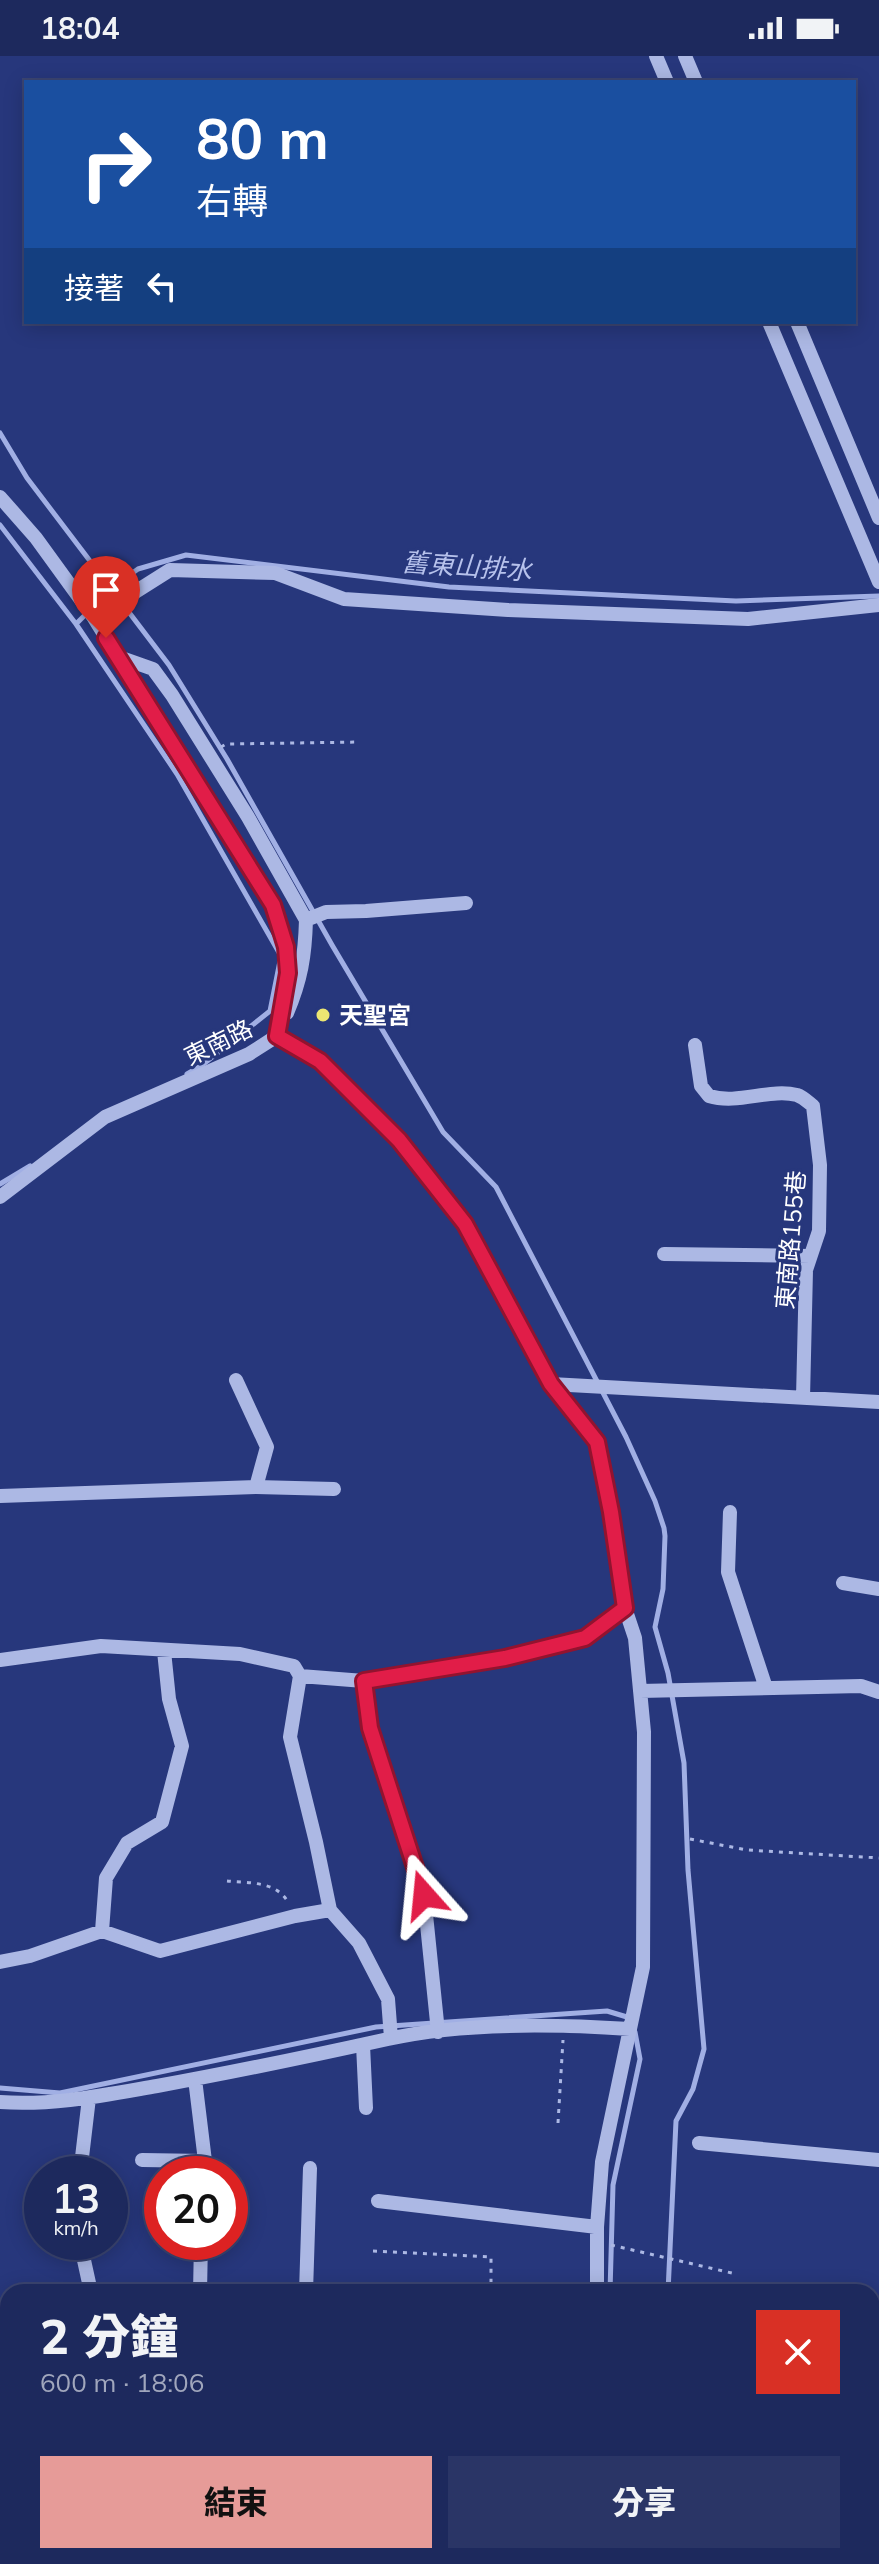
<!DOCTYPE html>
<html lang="zh-TW">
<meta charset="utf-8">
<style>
body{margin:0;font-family:Mulish,"Noto Sans TC",sans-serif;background:#2a3566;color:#f1f3f6;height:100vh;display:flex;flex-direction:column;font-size:30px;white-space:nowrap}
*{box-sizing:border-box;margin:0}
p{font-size:26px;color:#a0a6bc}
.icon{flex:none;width:44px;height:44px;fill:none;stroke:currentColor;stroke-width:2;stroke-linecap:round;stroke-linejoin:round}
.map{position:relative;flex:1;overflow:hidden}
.panel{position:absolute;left:0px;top:2228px;width:880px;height:280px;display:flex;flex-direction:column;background:#1d295d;border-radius:24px 24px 0 0;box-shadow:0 4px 20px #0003,0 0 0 2px #3b4572}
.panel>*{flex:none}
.banner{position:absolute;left:24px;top:24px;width:832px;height:244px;border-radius:0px;box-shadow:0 4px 20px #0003,0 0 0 2px #3b4572;background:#1a4fa0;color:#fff;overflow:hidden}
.speed{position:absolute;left:24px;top:2100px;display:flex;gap:16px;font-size:40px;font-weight:700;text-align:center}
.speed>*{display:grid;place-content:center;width:104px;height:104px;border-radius:50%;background:#1d295d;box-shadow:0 4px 20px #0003,0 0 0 2px #3b4572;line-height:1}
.speed small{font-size:20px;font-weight:400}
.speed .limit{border:12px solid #d22;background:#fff;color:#111}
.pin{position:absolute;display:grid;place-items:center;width:68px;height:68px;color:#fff;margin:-82px -34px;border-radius:50% 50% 50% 0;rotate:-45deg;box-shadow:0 0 8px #0007}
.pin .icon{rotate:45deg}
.me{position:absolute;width:88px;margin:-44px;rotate:342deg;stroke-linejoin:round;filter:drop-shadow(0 0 6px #0008)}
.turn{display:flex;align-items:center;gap:28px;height:168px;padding:0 40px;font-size:36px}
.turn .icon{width:104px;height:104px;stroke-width:2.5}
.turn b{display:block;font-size:56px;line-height:68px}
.then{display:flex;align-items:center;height:76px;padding:0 40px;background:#0003;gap:16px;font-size:30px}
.round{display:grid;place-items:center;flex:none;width:84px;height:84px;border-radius:0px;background:#2a3566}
.summary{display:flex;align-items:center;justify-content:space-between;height:136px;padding:0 40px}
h1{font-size:48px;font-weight:800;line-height:60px}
.cta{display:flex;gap:16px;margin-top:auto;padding:16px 40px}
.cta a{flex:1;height:92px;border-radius:0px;background:#e69b98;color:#111;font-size:32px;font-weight:800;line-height:92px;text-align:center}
.cta a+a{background:#2a3566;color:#f1f3f6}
.status{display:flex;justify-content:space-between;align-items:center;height:56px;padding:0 40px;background:#1d295d;direction:ltr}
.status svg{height:22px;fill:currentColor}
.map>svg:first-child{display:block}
</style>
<div class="status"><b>18:04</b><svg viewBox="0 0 49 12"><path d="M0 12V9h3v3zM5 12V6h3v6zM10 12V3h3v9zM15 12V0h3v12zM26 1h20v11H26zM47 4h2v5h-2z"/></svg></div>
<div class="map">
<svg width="879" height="2508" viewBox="0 0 879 2508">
<rect width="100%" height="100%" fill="#27377c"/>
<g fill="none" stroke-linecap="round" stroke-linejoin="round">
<path stroke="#a1afe4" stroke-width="5" d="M0 377 27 422 169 609 227 703 332 889 443 1076 496 1131 626 1381 655 1445 664 1472 665 1480 663 1533 655 1571 668 1617 684 1707 688 1814 704 1993 693 2033 676 2065 668 2236
M0 469 76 568 177 718 281 900 270 955 201 1010 187 1018
M76 568 112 532 138 513 186 499 449 531 736 545 879 540
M0 1128 30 1110
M0 2032 60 2037 376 1971 607 1955 627 1961 629 1964
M610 2236 613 2129 640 2003 635 1976
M618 2500V2508
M675 2500 676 2508"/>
<path stroke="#acb8e4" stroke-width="3" stroke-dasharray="4 6" stroke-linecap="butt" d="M221 691 226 688 360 686
M690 1783 747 1794 879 1802
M227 1825C248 1827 276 1825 288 1846
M558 2067 563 1984
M611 2189 736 2218
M373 2195 491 2201V2236"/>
<path stroke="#acb8e4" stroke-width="14" d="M656 0 667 26
M685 0 696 26
M769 266 879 526
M797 266 879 462
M0 441 36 482 94 562 273 849 286 891 288 917 277 980
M94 562 170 514 275 517 344 543 508 554 748 563 879 549
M119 601 153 613 172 639 248 761 306 864
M287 957C301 924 305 900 306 864L326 856 366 855 466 847
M277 980 320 1005 399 1084 465 1168 551 1328 597 1386 611 1456 625 1552 635 1582 644 1676 643 1911 602 2106 597 2171V2236
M695 989 701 1030 709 1040C738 1049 770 1032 797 1039 803 1041 808 1046 813 1050L820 1109 819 1175 806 1214 803 1342
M0 1141 105 1061 249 998 277 980
M664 1198 810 1200
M236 1324 267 1391 256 1431
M551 1328 879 1346
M0 1440 256 1431 334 1433
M730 1456 728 1516 766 1632
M843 1527 879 1533
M0 1604 101 1590 240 1598 294 1610 300 1620 364 1625 505 1602 585 1582 625 1552
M300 1620 290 1681 316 1786 330 1854 359 1887 388 1943 391 1982
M364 1625 370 1672 424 1839 438 1976
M640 1635 861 1630 879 1636
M102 1875 106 1822 127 1787 162 1766 182 1690 169 1643 164 1595
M0 1906 30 1900 102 1875 160 1895 295 1860 330 1854
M363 1989 366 2052
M0 2046C52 2050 105 2039 157 2030 234 2016 311 2000 388 1983 463 1966 554 1968 630 1973
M699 2087 879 2104
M142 2104 205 2105 195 2023
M80 2118 89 2042
M378 2145 597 2171
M80 2186 91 2236
M200 2236 201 2186
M306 2236 310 2112
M0 2289 8 2288
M237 2500V2508
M608 2500 609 2508
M636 2500 637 2508
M114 2508 115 2500
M850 2508V2500"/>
</g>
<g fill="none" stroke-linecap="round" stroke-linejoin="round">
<g stroke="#92132f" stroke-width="20">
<path id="route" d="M106 582 273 849 286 891 288 917 277 980 320 1005 399 1084 465 1168 551 1328 597 1386 611 1456 625 1552 585 1582 505 1602 364 1625 370 1672 424 1839"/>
</g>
<use href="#route" stroke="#e11d48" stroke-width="14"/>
</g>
<circle fill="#ece672" stroke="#27377c" stroke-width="3" cx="323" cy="959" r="8"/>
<g text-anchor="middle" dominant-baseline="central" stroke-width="6" stroke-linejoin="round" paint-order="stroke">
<g font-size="24" font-weight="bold" fill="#fff" stroke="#27377c" text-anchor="start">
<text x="339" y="959">天聖宮</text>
</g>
<g font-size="24" fill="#fff" stroke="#27377c">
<text transform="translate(218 986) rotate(-26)">東南路</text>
<text transform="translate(790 1184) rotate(-85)">東南路155巷</text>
</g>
<g font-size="26" font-style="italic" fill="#b7c2ec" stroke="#27377c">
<text transform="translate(467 510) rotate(4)">舊東山排水</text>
</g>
</g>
</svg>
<div class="speed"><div>13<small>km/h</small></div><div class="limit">20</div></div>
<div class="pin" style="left:106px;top:582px;background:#d93025"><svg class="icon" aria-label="arrive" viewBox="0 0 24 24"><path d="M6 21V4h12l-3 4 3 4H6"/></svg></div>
<svg class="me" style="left:424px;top:1839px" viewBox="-20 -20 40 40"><path d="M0-17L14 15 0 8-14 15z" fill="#e11d48" stroke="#fff" stroke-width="4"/></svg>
<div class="banner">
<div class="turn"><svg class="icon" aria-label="right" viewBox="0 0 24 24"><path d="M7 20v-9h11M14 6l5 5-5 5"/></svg><div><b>80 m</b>右轉</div></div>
<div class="then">接著<svg class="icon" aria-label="left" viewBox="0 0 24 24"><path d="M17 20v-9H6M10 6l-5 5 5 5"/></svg></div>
</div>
<section class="panel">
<div class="summary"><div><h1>2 分鐘</h1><p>600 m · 18:06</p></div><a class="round" style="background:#d93025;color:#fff"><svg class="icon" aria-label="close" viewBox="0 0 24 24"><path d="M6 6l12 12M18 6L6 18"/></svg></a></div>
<div class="cta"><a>結束</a><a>分享</a></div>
</section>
</div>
